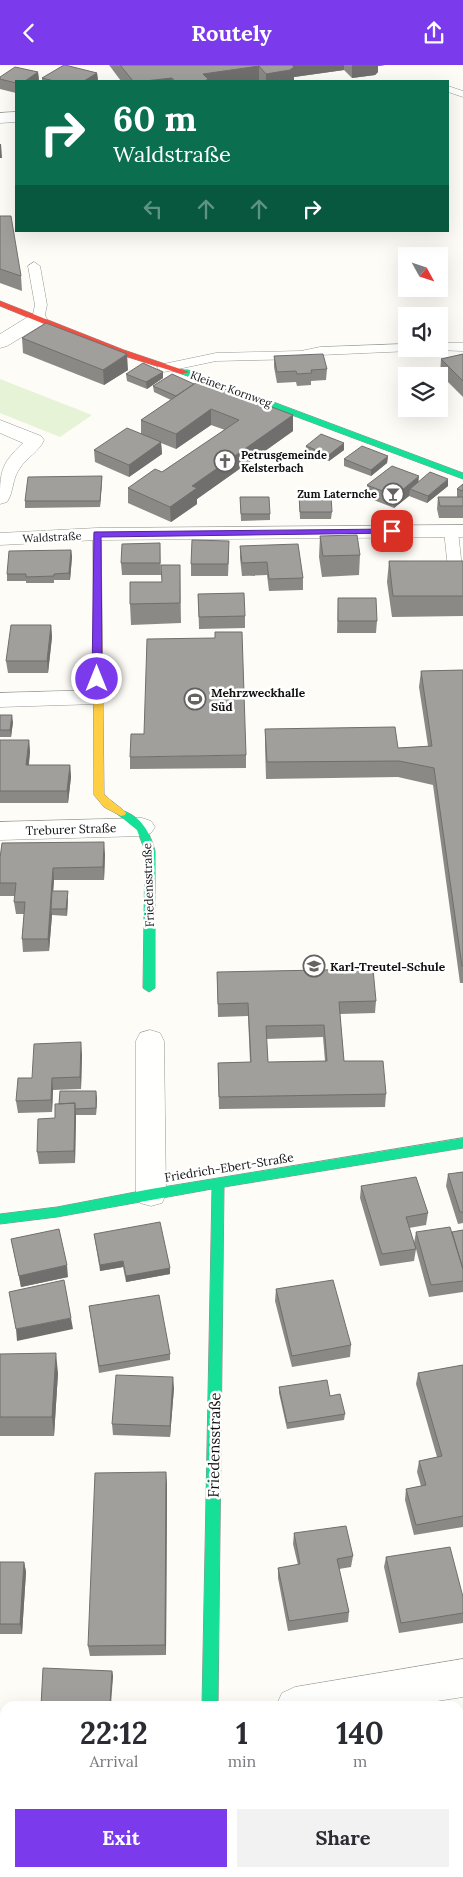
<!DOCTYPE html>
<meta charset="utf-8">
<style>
body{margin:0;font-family:Lora,serif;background:#f2f2f3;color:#2b2b33;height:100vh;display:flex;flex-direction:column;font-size:19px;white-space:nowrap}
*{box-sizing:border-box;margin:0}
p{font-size:16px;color:#7c7c81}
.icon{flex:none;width:28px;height:28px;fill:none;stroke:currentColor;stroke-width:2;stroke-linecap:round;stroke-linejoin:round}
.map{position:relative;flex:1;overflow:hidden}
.drawer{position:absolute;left:0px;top:1636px;width:464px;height:176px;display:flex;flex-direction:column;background:#fff;border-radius:15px 15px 0 0;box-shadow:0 5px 20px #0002}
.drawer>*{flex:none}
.hud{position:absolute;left:15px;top:15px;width:434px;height:152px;border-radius:0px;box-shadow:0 5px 20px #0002;background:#0b6e4f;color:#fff;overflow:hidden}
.needle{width:32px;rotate:130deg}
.fabs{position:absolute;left:398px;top:182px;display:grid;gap:10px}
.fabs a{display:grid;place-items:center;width:50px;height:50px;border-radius:0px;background:#fff;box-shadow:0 5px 20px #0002;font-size:25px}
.pin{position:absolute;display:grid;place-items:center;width:42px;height:42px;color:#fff;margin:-21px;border-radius:10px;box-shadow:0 2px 8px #0006}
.me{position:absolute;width:55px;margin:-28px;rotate:0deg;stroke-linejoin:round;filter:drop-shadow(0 0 4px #0008)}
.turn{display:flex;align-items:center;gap:18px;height:105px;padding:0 15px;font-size:22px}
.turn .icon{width:65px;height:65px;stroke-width:2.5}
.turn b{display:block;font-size:35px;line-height:42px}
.lanes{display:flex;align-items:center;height:48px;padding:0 15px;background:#0003;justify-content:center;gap:25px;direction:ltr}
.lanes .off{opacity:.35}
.eta{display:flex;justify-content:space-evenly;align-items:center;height:85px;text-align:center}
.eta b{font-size:30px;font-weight:800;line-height:35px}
.primary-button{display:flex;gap:10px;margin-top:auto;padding:10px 15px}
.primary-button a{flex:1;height:58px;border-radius:0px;background:#7c3aed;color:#fff;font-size:20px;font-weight:800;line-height:58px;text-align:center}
.primary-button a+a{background:#f2f2f3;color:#2b2b33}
header{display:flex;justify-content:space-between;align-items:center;height:65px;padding:0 15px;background:#7c3aed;color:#fff;font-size:22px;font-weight:800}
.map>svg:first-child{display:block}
</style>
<header><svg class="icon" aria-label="back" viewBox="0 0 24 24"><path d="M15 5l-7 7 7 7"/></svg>Routely<svg class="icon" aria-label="share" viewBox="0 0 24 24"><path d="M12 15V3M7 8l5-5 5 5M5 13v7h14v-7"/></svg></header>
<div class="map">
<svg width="463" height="1812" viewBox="0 0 463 1812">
<rect width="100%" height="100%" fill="#fdfcf7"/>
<path fill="#e7f3d7" d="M0 314 92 350 60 372 0 348Z"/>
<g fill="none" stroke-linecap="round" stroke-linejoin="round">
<g stroke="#979795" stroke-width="1">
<path id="lane" d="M448 21 463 26V32L448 27Z
M34 197 40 201 47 240 44 254 38 258 32 254 35 240 28 201Z
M439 278H463V286L434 285 439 284Z
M406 279V284H412L411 286 320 290 301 294 216 296 164 307 157 303 159 300 216 288 301 286 320 282Z
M451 462 456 463 458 466 462 503 460 506H450L448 503 444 466 446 463Z"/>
</g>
<g stroke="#979795" stroke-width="1">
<path id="street" d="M16 47V57L0 58V48Z
M38 248 45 250 47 254 45 258 7 281 0 283V269L31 250Z
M0 355 41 371 44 375C39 387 27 392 20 403 12 413 14 427 7 437L0 439C0 406 0 400 23 378L0 368Z
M463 460V472L97 475 0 480V468L97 463Z
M97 625 105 627 109 632 105 637 97 639 0 642V628Z
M142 753 151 756 155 762 151 768 142 771 0 775V757Z
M150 965 160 968 164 976 166 1129 162 1138 151 1141 140 1138 136 1129V976L140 968Z
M463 1594V1632L405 1641H276L282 1628 295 1622Z
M0 1671H5V1709H0Z
M205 1808H245V1812H205Z"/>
</g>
<g stroke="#8e8d8b" stroke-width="1">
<path id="fast" d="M182 305H188L463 408V414L182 309Z
M121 745C141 751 150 767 155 786V923L149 927 143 923 145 786 137 765 116 748Z
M463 1073V1083L224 1122 218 1641H202L212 1124 57 1152 0 1159V1149L57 1142 151 1124Z"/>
</g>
<g stroke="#8e8d8b" stroke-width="1">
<path id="slow" d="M97 466 101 469 104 729C111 737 120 741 126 748L125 750 121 751 104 742 94 730 93 469Z"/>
</g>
<g stroke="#8e8d8b" stroke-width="1">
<path id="jam" d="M0 236 124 285 189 307 182 309 118 289 0 241Z"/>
</g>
<use href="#lane" fill="#fffffe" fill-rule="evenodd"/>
<use href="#street" fill="#fffffe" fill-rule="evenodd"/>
<use href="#fast" fill="#16e098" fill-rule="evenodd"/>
<use href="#slow" fill="#ffcf43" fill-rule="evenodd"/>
<use href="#jam" fill="#f24e42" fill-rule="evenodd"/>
</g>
<path fill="#8a8986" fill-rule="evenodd" d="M109 0H385L378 1V7L375 10 352 13 344 5 294 12V16H121Z
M38 7 39 16H16V28L0 24V12Z
M97 8 98 16H42V13Z
M0 151 21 211 22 226 0 218Z
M22 273 128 305 104 320 23 288Z
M463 289V332L440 309 441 294Z
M274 291 327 304 326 315 311 316V320L297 321 296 317 277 318 274 302Z
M163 307V313L147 324 127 316 126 309Z
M194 319 293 350V366L197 434V439L171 457 128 438V423L162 407 225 365 211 360 176 384 161 378 162 389 129 412 95 397 94 385 141 369V355L171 335 154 327 153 321Z
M344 378V385L329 396 305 387 306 381Z
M388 391 387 398 371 411 344 401V394Z
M102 411 100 442 25 443V436Z
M419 417 448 421 427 438 409 431 394 443 366 432 367 420Z
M463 419V453H439L437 444 438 432H457V424Z
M299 431 332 447 331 454H300Z
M240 432 270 449V455L241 456Z
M320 471 360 490 359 510 322 512 319 492Z
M160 478 161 510H122L121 498Z
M240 481 303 513V525L269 526 267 510 242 511 240 493Z
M71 485 72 492 70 515H54V518H26V516H7V509Z
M229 488 228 511H191V499Z
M389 496H463V551L392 552 387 517Z
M180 500 181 558 131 560 130 539 162 517Z
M198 529 245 551V563L199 564Z
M338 533 377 556 376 568H337Z
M51 560 52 572 48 608H8L6 596Z
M463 605V918H460L433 720 398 712 266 714 265 680V664L398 683 428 681 419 622 421 606Z
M0 650 13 657 11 672H0Z
M0 675H29L30 687 29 700H70L71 712 68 738H0Z
M246 690V703L130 704V692Z
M105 789 104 815H54L53 826 68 833 67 851 52 850 49 886 23 887 22 874 24 849H16L14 837 15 831H0V793Z
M217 907 376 936 375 948 340 949 344 996 386 1029 385 1042 219 1044 218 998 250 997 248 951 218 952ZM323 972 325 996 268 997 266 974Z
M82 989 81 1024 53 1025 52 1047 18 1048 16 1036 32 1013Z
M97 1033 96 1050H76L75 1098 39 1099 37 1087 55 1053 59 1039Z
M463 1107V1158L458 1159 446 1121 448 1109Z
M361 1121 428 1148 426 1160 409 1163 414 1178 416 1167H452L463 1165V1227L429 1232 416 1184 414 1196 380 1201 360 1133Z
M94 1169 170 1203V1209L126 1217 123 1202 100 1206Z
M11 1174 68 1212 21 1222Z
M276 1224 351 1280 350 1292 292 1302 275 1236Z
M89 1241 170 1289V1295L99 1308Z
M0 1289 58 1308 54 1371H0Z
M463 1300V1462L414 1470 405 1435 406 1424 421 1421 417 1407 419 1396 437 1392 416 1319 418 1308Z
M279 1322 330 1331 345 1349 344 1355 287 1364 279 1328Z
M174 1323 170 1372 113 1370 112 1359Z
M167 1418 166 1590 90 1591 88 1581Z
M294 1468 353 1491 351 1502 339 1504 349 1547 348 1557 288 1566 278 1513V1503L298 1500 293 1479Z
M386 1492 463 1532V1558L399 1568 384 1502Z
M0 1497H24L26 1507 22 1569H0Z
M112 1606 113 1611 111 1641H41Z
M459 1660H463V1749L459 1750Z
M369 1808H425L370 1812Z"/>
<path fill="#716f6d" d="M289 0H344V5L294 12V16H266V9Z
M352 0H385L378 1V7L375 10 352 13Z
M259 1V16H204L203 9Z
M38 7 39 16H25Z
M97 8 98 16H84Z
M172 13V16H145Z
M0 79H1L2 93H0Z
M127 289 128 305 104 320 103 305Z
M163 307V313L147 324 146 317Z
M211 344V360L176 384V369Z
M293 350V366L197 434V439L171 457 170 442 192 421Z
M161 377 162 389 129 412V400Z
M344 378V385L329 396V390Z
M388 391 387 398 371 411V405Z
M102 411V418L100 442V436Z
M419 411 418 423 410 424 409 431 394 443 395 431Z
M448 414V421L427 438 428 431Z
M71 485 72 492 70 515 69 508Z
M51 560 52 572 48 608 47 596Z
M12 650 13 657 11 672 10 665Z
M29 675 30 687 27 712 26 700Z
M70 700 71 712 68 738 67 726Z
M104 777 105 789 104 815 103 802Z
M53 803 54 815 52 844H51L52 850 49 886 48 874Z
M68 826V833L67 851 66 844Z
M81 977 82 989 81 1024 80 1012Z
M52 1013 53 1025 52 1047 51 1035Z
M96 1026 97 1033 96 1050Z
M75 1038 76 1050 75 1098 74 1086Z
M123 1196V1202L100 1206V1200Z
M67 1200 68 1212 21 1222 19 1211Z
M170 1203V1209L126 1217V1211Z
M71 1253 73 1264 17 1276 16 1264Z
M56 1288 58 1308 54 1371 52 1352Z
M173 1312 174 1323 170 1372V1361Z
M166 1407 167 1418 166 1590 165 1580Z
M24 1497 26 1507 22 1569 20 1559Z
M112 1606 113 1611 110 1641V1639Z"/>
<path fill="#a19f9c" stroke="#716f6d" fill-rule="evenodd" d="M64 0H65L97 8 84 16H54L42 13Z
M120 0H292L294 2 290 5 266 9 259 1 203 9 208 14 205 16H175L172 13 145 16H133Z
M15 2 38 7 25 16H16V18L0 14V12Z
M0 151H11L21 211 0 204Z
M46 258 127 289 103 305 22 273Z
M323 289 327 304 311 305 312 308 297 309 296 306 277 307 274 291Z
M463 289V316L441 294Z
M143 298 163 307 146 317 126 309Z
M172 309 194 319 176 331 153 321Z
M200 315 293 350 192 421 197 423 170 442 128 423 155 404 162 407 239 355 211 344 176 369 141 355Z
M127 363 161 377 129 400 94 385Z
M321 369 344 378 329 390 306 381Z
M362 381 388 391 371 405 344 394Z
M392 401 419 411 395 431 367 420Z
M430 407 448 414 428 431 410 424Z
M102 411 100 436H25L28 412Z
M463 419V426L457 424Z
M299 431H331L332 447H300Z
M240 432H269L270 449H241Z
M438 432H463V441H440Z
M357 470 360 490 323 491 320 471Z
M192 475 229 476 228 499H191Z
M160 478V498H121L122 479Z
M298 479 303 513 269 514 267 497 242 498 240 481Z
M71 485 69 508 54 509V511L26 512V509H7L9 486Z
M389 496H463V531H393Z
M161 500H180V538L130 539V517H162Z
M244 528 245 551 199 552 198 529Z
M338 533H376L377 556H338Z
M11 560H51L47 596H6Z
M215 567H242L246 690 130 692 131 669H144L147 574 215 573Z
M463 605V901H462L434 703 399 696 267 697 265 664 395 662 398 683 432 681 421 606Z
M0 650H12L10 665H0Z
M0 675H29L26 700H70L67 726H0Z
M104 777 103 802 53 803 48 874H22L25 837H14L16 818H0V793L2 778Z
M52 826H68L66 844H51Z
M373 904 376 936 339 937 344 996H383L386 1029 219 1032 218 998 251 997 248 938 218 939 217 907ZM324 960 327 996 268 997 266 961Z
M81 977 80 1012 52 1013 51 1035 16 1036 18 1013H32L34 979Z
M60 1026H96V1043L75 1044V1038L59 1039Z
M75 1038 74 1086 37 1087 38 1054 55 1053V1039Z
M463 1107V1147H460L448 1109Z
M416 1112 428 1148 406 1152 416 1184 382 1189 361 1121Z
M160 1157 170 1203 126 1211 123 1196 100 1200 94 1169Z
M450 1162 463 1204V1216L431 1220 416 1167Z
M59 1164 67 1200 19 1211 11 1174Z
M463 1165V1204L452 1167Z
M64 1215 71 1253 16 1264 9 1227Z
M333 1215 351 1280 292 1291 276 1224Z
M159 1230 170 1289 99 1301 89 1241Z
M56 1288 52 1352H0V1289Z
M463 1300V1451L416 1460 406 1424 426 1420 419 1396 442 1391 418 1308Z
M116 1310 173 1312 170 1361 112 1359Z
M327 1315 330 1331 340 1329 345 1349 287 1358 279 1322Z
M166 1407 165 1580 88 1581 95 1408Z
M346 1461 353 1491 337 1494 349 1547 289 1556 278 1503 300 1499 294 1468Z
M450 1482 463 1532V1548L401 1558 386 1492Z
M0 1497H24L20 1559H0Z
M43 1603 112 1606 110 1639 89 1641H41Z
M459 1660H463V1740L459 1741Z
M94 1808H162V1812H94Z"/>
<path fill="#7c3aed" stroke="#51269a" d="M392 464 395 465V468L101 472 102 614 97 617 92 614 94 467Z"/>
<defs>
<g id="church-ring" transform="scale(1.125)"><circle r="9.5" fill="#fff" stroke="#646362" stroke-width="1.5"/><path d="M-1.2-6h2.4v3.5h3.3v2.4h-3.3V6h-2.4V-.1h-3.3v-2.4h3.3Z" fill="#646362"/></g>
<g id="bar-ring" transform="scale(1.125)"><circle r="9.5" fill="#fff" stroke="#646362" stroke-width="1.5"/><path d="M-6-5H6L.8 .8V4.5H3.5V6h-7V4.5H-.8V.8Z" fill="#646362"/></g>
<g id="stadium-ring" transform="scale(1.125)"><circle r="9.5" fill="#fff" stroke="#646362" stroke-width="1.5"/><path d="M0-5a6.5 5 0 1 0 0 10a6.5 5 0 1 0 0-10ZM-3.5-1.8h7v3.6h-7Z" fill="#646362"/></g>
<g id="school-ring" transform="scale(1.125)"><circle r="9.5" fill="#fff" stroke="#646362" stroke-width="1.5"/><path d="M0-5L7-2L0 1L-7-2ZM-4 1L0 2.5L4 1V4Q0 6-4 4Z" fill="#646362"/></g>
</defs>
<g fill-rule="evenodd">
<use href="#church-ring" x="225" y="396"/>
<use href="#bar-ring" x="393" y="429"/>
<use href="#stadium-ring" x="195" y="634"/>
<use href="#school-ring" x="314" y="901"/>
</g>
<g text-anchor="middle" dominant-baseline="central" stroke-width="5" stroke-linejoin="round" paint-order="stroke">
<g font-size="11" fill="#111" stroke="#fff">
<text transform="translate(231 324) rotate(20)">Kleiner Kornweg</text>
<text transform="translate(52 472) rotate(-3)">Waldstraße</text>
</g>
<g font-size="11" font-weight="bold" fill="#111" stroke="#fff" text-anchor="start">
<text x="241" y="390">Petrusgemeinde<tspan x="241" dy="13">Kelsterbach</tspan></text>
<text x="377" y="429" text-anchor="end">Zum Laternche</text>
</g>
<g font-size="12" font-weight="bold" fill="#111" stroke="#fff" text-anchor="start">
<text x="211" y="627">Mehrzweckhalle<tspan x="211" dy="14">Süd</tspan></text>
<text x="330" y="901">Karl-Treutel-Schule</text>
</g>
<g font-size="12" fill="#111" stroke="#fff">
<text transform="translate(71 764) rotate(-2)">Treburer Straße</text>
<text transform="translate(148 820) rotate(-92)">Friedensstraße</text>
<text transform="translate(229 1102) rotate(-9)">Friedrich-Ebert-Straße</text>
</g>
<g font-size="15" fill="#111" stroke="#fff">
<text transform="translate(214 1380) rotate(-89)">Friedensstraße</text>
</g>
</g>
</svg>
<div class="fabs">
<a><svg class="needle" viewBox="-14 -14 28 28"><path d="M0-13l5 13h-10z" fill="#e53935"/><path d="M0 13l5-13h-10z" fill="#7c7c81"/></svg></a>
<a><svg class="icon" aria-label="sound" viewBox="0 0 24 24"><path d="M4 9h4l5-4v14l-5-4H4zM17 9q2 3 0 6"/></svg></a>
<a><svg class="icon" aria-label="layers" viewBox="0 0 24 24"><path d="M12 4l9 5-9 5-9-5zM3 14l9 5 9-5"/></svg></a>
</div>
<div class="pin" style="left:392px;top:466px;background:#d93025"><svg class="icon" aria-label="arrive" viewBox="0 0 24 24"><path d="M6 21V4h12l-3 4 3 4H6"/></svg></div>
<svg class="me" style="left:97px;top:614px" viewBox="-20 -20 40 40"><circle r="17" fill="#7c3aed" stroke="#fff" stroke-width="3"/><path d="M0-11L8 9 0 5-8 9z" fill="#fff"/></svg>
<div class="hud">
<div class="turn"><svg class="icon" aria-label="right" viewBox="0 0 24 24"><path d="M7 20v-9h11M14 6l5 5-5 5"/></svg><div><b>60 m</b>Waldstraße</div></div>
<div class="lanes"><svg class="icon off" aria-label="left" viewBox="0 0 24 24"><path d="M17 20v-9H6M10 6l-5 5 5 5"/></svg><svg class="icon off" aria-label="ahead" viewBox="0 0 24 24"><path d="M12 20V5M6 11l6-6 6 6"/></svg><svg class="icon off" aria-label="ahead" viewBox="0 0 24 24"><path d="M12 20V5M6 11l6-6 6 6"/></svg><svg class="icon" aria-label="right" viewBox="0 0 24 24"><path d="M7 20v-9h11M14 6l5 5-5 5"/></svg></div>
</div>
<section class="drawer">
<div class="eta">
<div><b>22:12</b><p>Arrival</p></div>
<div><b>1</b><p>min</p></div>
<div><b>140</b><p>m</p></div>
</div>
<div class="primary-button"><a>Exit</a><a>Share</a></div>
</section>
</div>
